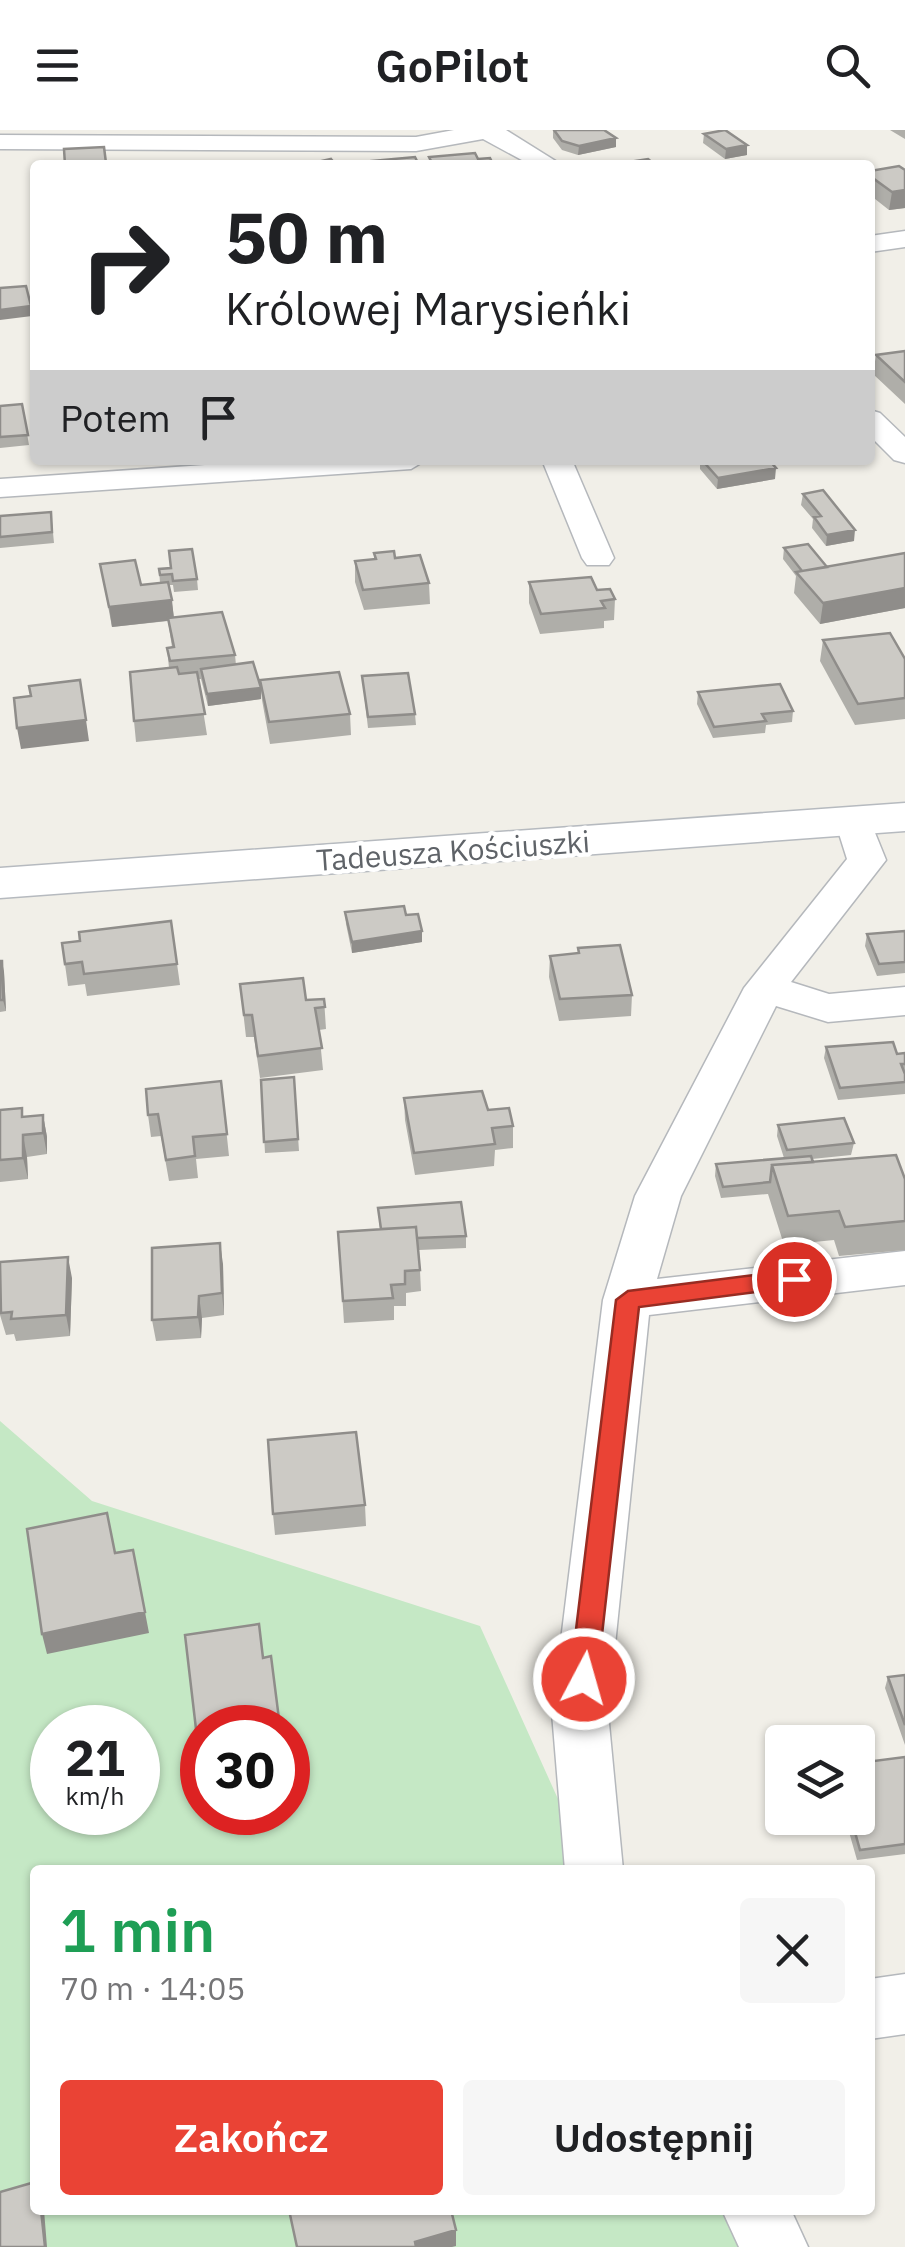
<!DOCTYPE html>
<html lang="pl">
<meta charset="utf-8">
<style>
body{margin:0;font-family:"IBM Plex Sans",sans-serif;background:#f6f6f6;color:#202124;height:100vh;display:flex;flex-direction:column;font-size:38px;white-space:nowrap}
*{box-sizing:border-box;margin:0}
p{font-size:32px;color:#757577}
.icon{flex:none;width:55px;height:55px;fill:none;stroke:currentColor;stroke-width:2;stroke-linecap:round;stroke-linejoin:round}
.map{position:relative;flex:1;overflow:hidden}
.drawer{position:absolute;left:30px;top:1735px;width:845px;height:350px;display:flex;flex-direction:column;background:#fff;border-radius:10px;box-shadow:0 2px 8px #0004}
.drawer>*{flex:none}
.hud{position:absolute;left:30px;top:30px;width:845px;height:305px;border-radius:10px;box-shadow:0 2px 8px #0004;background:#fff;color:#202124;overflow:hidden}
.buttons{position:absolute;left:765px;top:1595px;display:grid;gap:20px}
.buttons a{display:grid;place-items:center;width:110px;height:110px;border-radius:10px;background:#fff;box-shadow:0 2px 8px #0004;font-size:50px}
.speed{position:absolute;left:30px;top:1575px;display:flex;gap:20px;font-size:50px;font-weight:700;text-align:center}
.speed>*{display:grid;place-content:center;width:130px;height:130px;border-radius:50%;background:#fff;box-shadow:0 2px 8px #0004;line-height:1}
.speed small{font-size:25px;font-weight:400}
.speed .limit{border:15px solid #d22;background:#fff;color:#111}
.pin{position:absolute;display:grid;place-items:center;width:85px;height:85px;color:#fff;margin:-42px;border:5px solid #fff;border-radius:50%;box-shadow:0 2px 10px #0007}
.me{position:absolute;width:110px;margin:-55px;rotate:6deg;stroke-linejoin:round;filter:drop-shadow(0 0 8px #0008)}
.turn{display:flex;align-items:center;gap:35px;height:210px;padding:0 30px;font-size:45px}
.turn .icon{width:130px;height:130px;stroke-width:2.5}
.turn b{display:block;font-size:70px;line-height:85px}
.then{display:flex;align-items:center;height:95px;padding:0 30px;background:#0003;gap:20px;font-size:38px}
.round{display:grid;place-items:center;flex:none;width:105px;height:105px;border-radius:10px;background:#f6f6f6}
.headline{display:flex;align-items:center;justify-content:space-between;height:170px;padding:0 30px}
h1{font-size:60px;font-weight:600;line-height:75px;color:#1e9e55}
.cta{display:flex;gap:20px;margin-top:auto;padding:20px 30px}
.cta a{flex:1;height:115px;border-radius:10px;background:#ea4335;color:#fff;font-size:40px;font-weight:600;line-height:115px;text-align:center}
.cta a+a{background:#f6f6f6;color:#202124}
header{display:flex;justify-content:space-between;align-items:center;height:130px;padding:0 30px;background:#fff;font-size:45px;font-weight:600}
.map>svg:first-child{display:block}
</style>
<header><svg class="icon" aria-label="menu" viewBox="0 0 24 24"><path d="M4 6h16M4 12h16M4 18h16"/></svg>GoPilot<svg class="icon" aria-label="search" viewBox="0 0 24 24"><circle cx="10" cy="10" r="6"/><path d="M15 15l6 6"/></svg></header>
<div class="map">
<svg width="905" height="2117" viewBox="0 0 905 2117">
<rect width="100%" height="100%" fill="#f1efe8"/>
<path fill="#c5e8c5" fill-rule="evenodd" d="M0 1291 92 1371 480 1496 590 1740H35V2080H744L761 2117H0ZM52 1598H138V1682H52ZM202 1598H288V1682H202Z"/>
<g fill="none" stroke-linecap="round" stroke-linejoin="round">
<g stroke="#b5b8bc" stroke-width="3">
<path id="minor" d="M454 0H506L562 35H531L483 9 416 21 0 19V5L416 7Z
M905 101V117L870 122V106Z
M870 280 880 283 905 307V333L894 330 870 306Z
M276 330H426L411 339 0 367V349Z
M542 330H572L614 428 609 435H587L582 428Z
M854 680 867 683 886 730 791 852 829 864 905 857V885L828 892 776 876 681 1066 657 1149 905 1121V1155L649 1185 608 1583 623 1740H565L552 1583 603 1170 635 1066 744 858 847 729 835 691 841 683Z
M905 1844V1904L870 1909V1849Z
M722 2080H791L808 2117H739Z"/>
</g>
<g stroke="#b6babf" stroke-width="3">
<path id="secondary" d="M905 673V701L0 768V738Z"/>
</g>
<use href="#minor" fill="#fff" fill-rule="evenodd"/>
<use href="#secondary" fill="#fff" fill-rule="evenodd"/>
</g>
<path fill="#afaea9" d="M553 0 616 17 578 25 562 20 553 8Z
M890 0H905V9Z
M704 4 747 25 725 29 703 13Z
M905 40V78L889 80 870 65V41Z
M905 221V274L873 244 876 225Z
M22 274 29 315 0 318V276Z
M700 330H769L775 349 717 359 700 339Z
M803 364 854 411 826 416 812 398 813 389 801 375Z
M51 382 54 413 0 418V386Z
M784 418 827 437 905 423V478L820 494 794 463 796 446 783 429Z
M374 423 395 428 429 453 430 474 364 480 355 452V431L374 429Z
M100 434 141 455 160 453 159 439 197 449 198 460 174 462 173 455H169L174 487 235 525 236 535 261 558V569L208 576 201 549H198L207 605 136 612 134 591 169 538 167 518 172 517 168 491 112 497Z
M529 452 597 460 615 469 614 490 604 491V498L540 504 529 473Z
M823 510 905 529V589L855 595 820 531Z
M362 546 415 584 416 595 368 598Z
M260 550 350 584 351 605 270 614 262 570Z
M698 562 793 581 792 592 766 595 765 603 713 608 697 574Z
M345 782 406 785 422 801V812L352 823 346 794Z
M171 791 180 855 87 866 85 854 68 856 62 813 80 811Z
M905 801V843L877 846 865 816 867 804Z
M578 818 632 865 631 886 559 891 549 847 550 826 578 823Z
M0 831 4 842 6 881 0 882Z
M240 854 306 870 324 869 326 899 319 900 323 940 260 948 254 907H246Z
M826 917 897 924 905 923V964L838 970 824 928Z
M294 947 299 1021 265 1023 261 950Z
M221 951 229 1026 196 1029 198 1048 169 1051 161 1006 151 1007 148 985Z
M404 968 488 980 513 996V1018L495 1020 494 1036 415 1045 405 990Z
M0 980 23 987 43 985 47 1007V1024L27 1027 28 1049 0 1052Z
M778 995 854 1013 851 1025 812 1029 813 1032 905 1049V1120L839 1126 834 1110 784 1115 768 1064 721 1068 715 1046 716 1034 784 1028 777 1006Z
M378 1078 466 1106V1118L419 1120 421 1161 406 1163V1176H394V1190L344 1193 338 1102 380 1099Z
M0 1132 72 1148 70 1206 16 1211 14 1204 6 1205 0 1185Z
M223 1134 224 1185 202 1188 201 1208 156 1211 152 1190Z
M365 1375 366 1396 275 1405 273 1384Z
M271 1526 280 1598H202V1619H199L196 1599 263 1528Z
M905 1545V1615L885 1558 888 1547Z
M905 1627V1724L857 1730 845 1688H858Z"/>
<path fill="#8f8d8a" d="M616 8V17L578 25 579 16Z
M747 15V25L725 29 726 19Z
M905 60V78L889 80 892 62Z
M31 176 32 186 0 190V180Z
M776 338 775 349 717 359 718 348Z
M855 400 854 411 826 416 827 405Z
M905 458V478L820 494 823 473Z
M172 470 174 490 112 497 109 477Z
M261 558V569L208 576 207 564Z
M86 590 89 611 21 619 17 598Z
M422 801V812L352 823V812Z
M2 831 4 842 6 881 3 870Z
M43 985 47 1007V1024L43 1003Z
M23 1005 27 1027 28 1049 23 1028Z
M220 1113 223 1134 224 1185 222 1163Z
M68 1127 72 1148 70 1206 66 1185Z
M199 1166 202 1188 201 1208 198 1187Z
M145 1482 149 1503 47 1524 42 1504Z
M41 2080H44L47 2117H45Z
M456 2100V2116L452 2117H415V2112Z"/>
<path fill="#cccac5" stroke="#8f8d8a" stroke-width="2.5" d="M554 0H604L616 8 579 16 562 11Z
M725 0 747 15 726 19 704 4Z
M104 17 106 33H98V35H65L64 19Z
M475 23 478 29 490 28 493 34 433 35 429 27Z
M415 27 419 35H373L371 31Z
M331 29 336 35H304Z
M648 29 655 35H609Z
M899 36 905 40V60L892 62 870 46V41Z
M26 156 31 176 0 180V158Z
M905 221V252L876 225Z
M22 274 28 305 0 307V276Z
M702 330H769L776 338 718 348Z
M823 360 855 400 827 405 814 387 821 386 803 364Z
M51 382 52 402 0 407V386Z
M808 414 827 437 802 441 784 418Z
M192 419 197 449 173 451 172 444 160 445 159 439 171 438 169 421Z
M394 421 395 428 420 425 429 453 363 460 355 431 376 429 374 423Z
M905 423V458L823 473 796 442Z
M135 430 141 455 168 452 172 470 109 477 100 434Z
M591 447 597 460 610 459 615 469 601 471 605 478 541 484 529 452Z
M222 482 235 525 170 531 167 518 174 517 168 488Z
M890 503 905 529V568L858 574 823 510Z
M253 532 261 558 207 564 201 539Z
M177 537 179 544 197 542 205 584 134 591 130 542Z
M339 542 350 584 269 592 260 550Z
M408 543 415 584 368 587 362 546Z
M80 550 86 590 17 598 14 568 31 566 29 556Z
M780 554 793 581 762 584 766 591 714 597 698 562Z
M404 776 406 785 418 784 422 801 352 812 345 782Z
M171 791 177 834 84 844 82 832 65 834 62 813 80 811 79 802Z
M905 801V832L879 834 867 804Z
M620 815 632 865 560 869 550 826 579 823 578 818Z
M0 831H2L3 870H0Z
M303 848 306 870 324 869 325 877 315 878 322 918 258 926 252 885H244L240 854Z
M893 912 897 924 905 923V934H901L905 944V952L840 958 826 917Z
M294 947 298 1009 264 1012 261 950Z
M221 951 227 1004 193 1007 195 1026 166 1030 158 984 148 985 146 959Z
M482 961 488 980 509 978 513 996 492 998 495 1014 414 1023 404 968Z
M22 978V987L43 985V1003L23 1005V1028L0 1030V980Z
M844 988 854 1013 787 1020 778 995Z
M896 1025 905 1049V1091L845 1097 839 1081 788 1086 772 1035Z
M811 1026 813 1032 772 1035 770 1052 723 1057 716 1034Z
M461 1072 466 1106 417 1108 416 1097 381 1099 378 1078Z
M416 1097 420 1140 405 1141V1154L391 1155 393 1168 343 1171 338 1102Z
M220 1113 222 1163 199 1166 198 1187 152 1190V1118Z
M68 1127 66 1185 11 1189 12 1182 1 1183 0 1132Z
M356 1302 365 1375 273 1384 268 1310Z
M107 1383 115 1423 133 1420 145 1482 42 1504 27 1399Z
M259 1494 263 1528 271 1526 279 1589 196 1599 185 1505Z
M905 1545V1595L888 1547Z
M905 1627V1714L860 1720 851 1688H858V1633Z
M35 2052V2080H41L45 2117H0V2062Z
M289 2080H451L456 2100 415 2112 416 2117H297Z"/>
<path fill="#ea4335" stroke="#982c22" stroke-width="2.5" d="M794 1140 806 1149 803 1156 639 1177 597 1549 593 1557 584 1561 574 1557 570 1549 616 1170 628 1161Z"/>
<g text-anchor="middle" dominant-baseline="central" stroke-width="9" stroke-linejoin="round" paint-order="stroke">
<g font-size="30" fill="#5f6368" stroke="#fff">
<text transform="translate(453 720) rotate(-4)">Tadeusza Kościuszki</text>
</g>
</g>
</svg>
<div class="buttons">
<a><svg class="icon" aria-label="layers" viewBox="0 0 24 24"><path d="M12 4l9 5-9 5-9-5zM3 14l9 5 9-5"/></svg></a>
</div>
<div class="speed"><div>21<small>km/h</small></div><div class="limit">30</div></div>
<div class="pin" style="left:794px;top:1149px;background:#d93025"><svg class="icon" aria-label="arrive" viewBox="0 0 24 24"><path d="M6 21V4h12l-3 4 3 4H6"/></svg></div>
<svg class="me" style="left:584px;top:1549px" viewBox="-20 -20 40 40"><circle r="17" fill="#ea4335" stroke="#fff" stroke-width="3"/><path d="M0-11L8 9 0 5-8 9z" fill="#fff"/></svg>
<div class="hud">
<div class="turn"><svg class="icon" aria-label="right" viewBox="0 0 24 24"><path d="M7 20v-9h11M14 6l5 5-5 5"/></svg><div><b>50 m</b>Królowej Marysieńki</div></div>
<div class="then">Potem<svg class="icon" aria-label="arrive" viewBox="0 0 24 24"><path d="M6 21V4h12l-3 4 3 4H6"/></svg></div>
</div>
<section class="drawer">
<div class="headline"><div><h1>1 min</h1><p>70 m · 14:05</p></div><a class="round"><svg class="icon" aria-label="close" viewBox="0 0 24 24"><path d="M6 6l12 12M18 6L6 18"/></svg></a></div>
<div class="cta"><a>Zakończ</a><a>Udostępnij</a></div>
</section>
</div>
